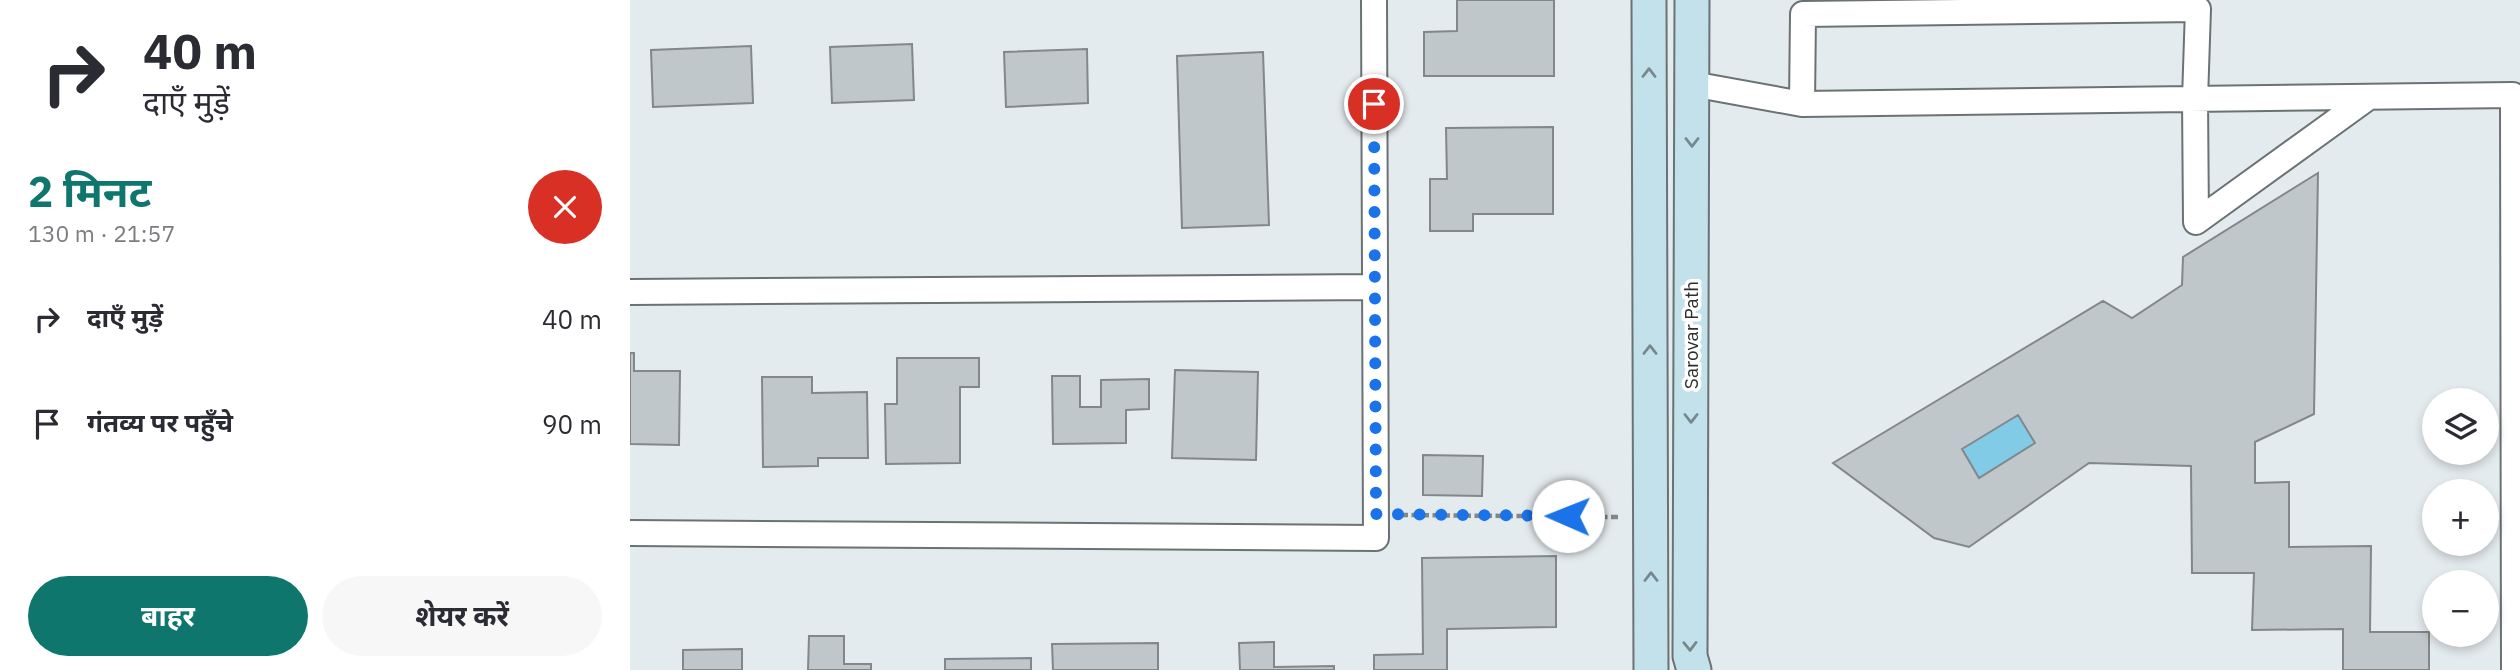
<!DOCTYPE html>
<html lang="hi">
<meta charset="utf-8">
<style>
body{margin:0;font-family:"IBM Plex Sans","Noto Sans Devanagari",sans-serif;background:#f7f7f7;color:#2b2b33;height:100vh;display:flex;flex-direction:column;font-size:26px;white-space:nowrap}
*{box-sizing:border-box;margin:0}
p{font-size:23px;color:#7c7c81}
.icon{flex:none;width:38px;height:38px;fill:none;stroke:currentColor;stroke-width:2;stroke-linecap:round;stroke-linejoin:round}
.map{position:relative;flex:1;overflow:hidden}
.sheet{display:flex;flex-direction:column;background:#fff;width:630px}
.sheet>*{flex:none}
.banner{background:#fff;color:#2b2b33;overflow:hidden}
.buttons{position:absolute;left:1792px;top:388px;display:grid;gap:14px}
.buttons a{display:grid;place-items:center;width:77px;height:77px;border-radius:50%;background:#fff;box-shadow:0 4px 10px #0003;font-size:35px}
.pin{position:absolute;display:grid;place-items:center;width:60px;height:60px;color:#fff;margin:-30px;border:4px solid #fff;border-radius:50%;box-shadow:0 2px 7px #0007}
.me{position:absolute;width:77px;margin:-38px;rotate:271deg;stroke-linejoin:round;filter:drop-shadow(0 0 5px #0008)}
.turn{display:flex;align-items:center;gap:24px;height:147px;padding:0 28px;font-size:32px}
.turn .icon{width:91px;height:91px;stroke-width:2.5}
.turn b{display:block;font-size:49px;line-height:60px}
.round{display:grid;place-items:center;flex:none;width:74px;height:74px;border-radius:37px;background:#f7f7f7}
.overview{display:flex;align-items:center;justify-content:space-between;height:119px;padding:0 28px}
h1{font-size:42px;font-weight:700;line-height:52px;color:#0f766e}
.primary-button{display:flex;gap:14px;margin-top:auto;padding:14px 28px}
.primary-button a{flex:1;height:80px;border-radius:42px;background:#0f766e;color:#fff;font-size:28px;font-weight:700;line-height:80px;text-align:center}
.primary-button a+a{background:#f7f7f7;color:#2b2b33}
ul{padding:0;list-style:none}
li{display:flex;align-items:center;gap:21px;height:105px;padding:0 28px}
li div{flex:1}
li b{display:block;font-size:26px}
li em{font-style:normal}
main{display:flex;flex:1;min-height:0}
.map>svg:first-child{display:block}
</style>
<main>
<section class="sheet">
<div class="banner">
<div class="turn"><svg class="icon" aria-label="right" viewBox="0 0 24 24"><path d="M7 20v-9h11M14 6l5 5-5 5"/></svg><div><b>40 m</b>दाएँ मुड़ें</div></div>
</div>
<div class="overview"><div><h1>2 मिनट</h1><p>130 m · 21:57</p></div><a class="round" style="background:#d93025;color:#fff"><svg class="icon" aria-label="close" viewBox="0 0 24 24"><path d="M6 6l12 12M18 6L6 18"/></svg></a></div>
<ul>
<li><svg class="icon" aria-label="right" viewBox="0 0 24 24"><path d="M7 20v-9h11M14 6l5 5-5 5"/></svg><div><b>दाएँ मुड़ें</b></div><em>40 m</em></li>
<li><svg class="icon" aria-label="arrive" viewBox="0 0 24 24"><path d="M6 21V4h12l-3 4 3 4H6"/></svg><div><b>गंतव्य पर पहुँचे</b></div><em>90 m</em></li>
</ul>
<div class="primary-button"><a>बाहर</a><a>शेयर करें</a></div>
</section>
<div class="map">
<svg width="1890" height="670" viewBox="0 0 1890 670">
<rect width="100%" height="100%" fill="#e4ebee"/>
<path fill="#81cbe6" d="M1388 415 1405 443 1349 478 1332 449Z"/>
<path fill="#c0c7ca" stroke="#81878a" stroke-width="2" fill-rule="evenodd" d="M827 0H924V76H794V32L827 31Z
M282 44 284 100 202 103 200 47Z
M121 46 123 103 23 107 21 50Z
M457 49 458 103 376 107 374 52Z
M633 52 639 225 552 228 547 56Z
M923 127V214H843V231H800V179H817L816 128Z
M1688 173 1684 414 1625 442V483L1659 482V547L1741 546 1740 632H1799V670H1713V629L1622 630 1624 573H1562L1561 466 1459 463 1339 547 1304 538 1203 463 1473 301 1502 318 1552 285 1553 257ZM1388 415 1405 443 1349 478 1332 449Z
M0 353H4V371H50L49 445 0 444Z
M267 358H349V387H330V463L256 464 255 404H267Z
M545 370 628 372 626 460 542 458Z
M422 376H450V407H471V380L519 379V409L496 410V443L423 444Z
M132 377H182V393L237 392 238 458H188V466L133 467Z
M793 455 853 456 852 496 793 495Z
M926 556V627L817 629V670H744V655L793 654 792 558Z
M179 636H214V664H241V670H178Z
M644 642V667L704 666V670H610L609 643Z
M528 643V670H423L422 644Z
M112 649V670H53V650Z
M401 658V670H315V659Z"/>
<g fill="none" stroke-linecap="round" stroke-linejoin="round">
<g stroke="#6b7274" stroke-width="28">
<path id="minor" d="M1062 84 1172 104 1883 95 1884 670
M1172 104 1173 14 1568 9 1565 99 1566 222 1739 97
M0 292 745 287
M0 533 746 538 744 0"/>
</g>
<g stroke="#6b7274" stroke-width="37">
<path id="secondary" d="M1019 0 1021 670
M1062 0 1060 656 1064 670"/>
</g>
<path stroke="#828789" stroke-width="4.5" stroke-dasharray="7 3.5" stroke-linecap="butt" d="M771 515 990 517"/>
<use href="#minor" stroke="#fff" stroke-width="24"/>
<use href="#secondary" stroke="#c2e1eb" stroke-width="33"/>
</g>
<defs><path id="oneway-chevron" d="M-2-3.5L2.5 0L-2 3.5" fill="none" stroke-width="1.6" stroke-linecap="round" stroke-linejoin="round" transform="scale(1.75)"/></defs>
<g stroke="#77888d">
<use href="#oneway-chevron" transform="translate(1019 73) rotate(-90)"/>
<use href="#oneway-chevron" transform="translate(1062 142) rotate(90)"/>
<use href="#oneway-chevron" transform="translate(1020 350) rotate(-90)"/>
<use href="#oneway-chevron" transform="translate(1061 418) rotate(90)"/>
<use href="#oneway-chevron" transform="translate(1021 577) rotate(-90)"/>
<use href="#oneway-chevron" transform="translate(1060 646) rotate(89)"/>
</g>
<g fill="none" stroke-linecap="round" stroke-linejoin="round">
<path stroke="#1a73e8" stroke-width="12" stroke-dasharray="0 21.6" d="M744 104 746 514 938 516"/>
</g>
<g text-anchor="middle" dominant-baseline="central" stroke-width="7" stroke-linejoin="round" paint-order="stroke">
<g font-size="19" fill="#2c2e2f" stroke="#fff">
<text transform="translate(1061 335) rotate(-90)">Sarovar Path</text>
</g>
</g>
</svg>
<div class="buttons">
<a><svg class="icon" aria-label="layers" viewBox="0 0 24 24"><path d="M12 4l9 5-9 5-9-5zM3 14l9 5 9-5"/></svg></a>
<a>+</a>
<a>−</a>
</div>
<div class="pin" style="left:744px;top:104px;background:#d93025"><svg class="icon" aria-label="arrive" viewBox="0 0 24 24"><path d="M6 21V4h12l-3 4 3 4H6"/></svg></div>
<svg class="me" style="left:938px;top:516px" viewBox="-20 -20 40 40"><circle r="19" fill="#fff"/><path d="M0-13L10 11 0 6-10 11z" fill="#1a73e8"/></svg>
</div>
</main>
